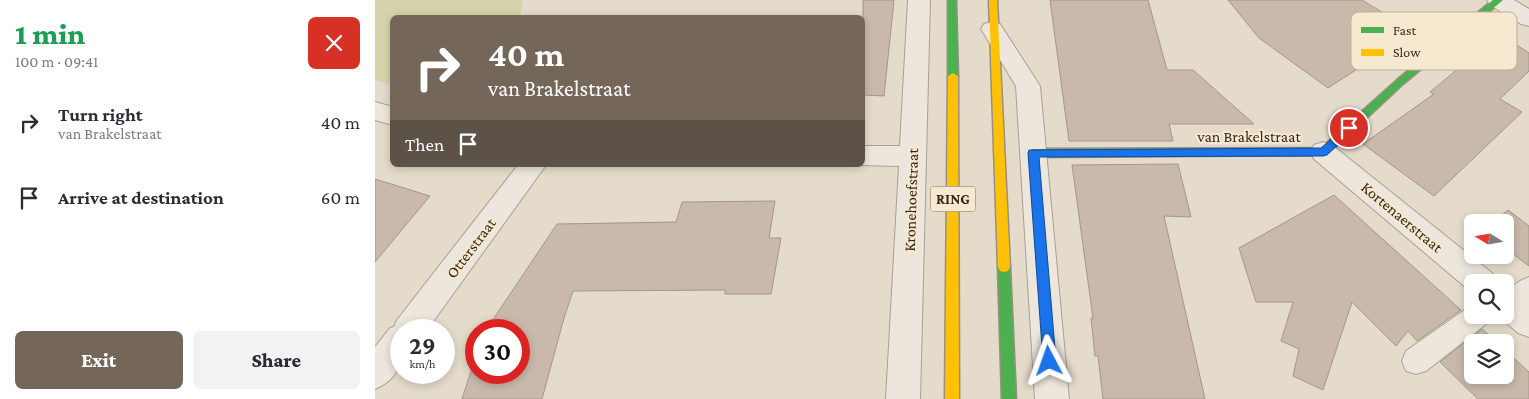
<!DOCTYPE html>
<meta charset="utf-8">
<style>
body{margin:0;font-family:"Crimson Pro",serif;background:#f2f2f3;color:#2b2b33;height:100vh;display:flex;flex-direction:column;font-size:19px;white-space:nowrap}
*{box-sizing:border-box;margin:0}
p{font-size:16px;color:#7c7c81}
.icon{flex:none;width:28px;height:28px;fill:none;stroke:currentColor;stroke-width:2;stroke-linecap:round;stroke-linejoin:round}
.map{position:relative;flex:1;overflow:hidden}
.drawer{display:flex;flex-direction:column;background:#fff;width:375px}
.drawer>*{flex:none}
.top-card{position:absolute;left:15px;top:15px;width:475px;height:152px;border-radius:8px;box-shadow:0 2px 8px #0003;background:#746759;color:#fff;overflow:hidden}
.needle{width:32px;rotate:281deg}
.fabs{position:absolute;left:1089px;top:214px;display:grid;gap:10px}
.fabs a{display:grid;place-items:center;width:50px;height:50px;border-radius:8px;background:#fff;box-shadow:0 2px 8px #0003;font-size:25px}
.speed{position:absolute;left:15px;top:319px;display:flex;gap:10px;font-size:25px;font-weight:700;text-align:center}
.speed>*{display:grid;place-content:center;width:65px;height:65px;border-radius:50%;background:#fff;box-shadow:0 2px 8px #0003;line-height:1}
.speed small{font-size:12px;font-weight:400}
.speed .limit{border:8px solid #d22;background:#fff;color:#111}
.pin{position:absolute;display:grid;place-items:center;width:42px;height:42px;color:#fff;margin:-21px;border:2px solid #fff;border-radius:50%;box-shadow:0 1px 5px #0007}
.me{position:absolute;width:55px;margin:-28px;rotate:356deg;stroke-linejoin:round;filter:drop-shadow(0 0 4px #0008)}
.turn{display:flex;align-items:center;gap:18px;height:105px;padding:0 15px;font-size:22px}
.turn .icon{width:65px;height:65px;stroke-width:2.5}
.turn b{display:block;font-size:35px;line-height:42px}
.then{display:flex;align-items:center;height:48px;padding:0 15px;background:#0003;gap:10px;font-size:19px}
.round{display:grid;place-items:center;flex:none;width:52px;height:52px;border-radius:8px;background:#f2f2f3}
.overview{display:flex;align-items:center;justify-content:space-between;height:85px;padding:0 15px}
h1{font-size:30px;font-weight:800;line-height:38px;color:#1e9e55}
.action{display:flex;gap:10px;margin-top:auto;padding:10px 15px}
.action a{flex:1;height:58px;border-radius:8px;background:#746759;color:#fff;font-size:20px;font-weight:800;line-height:58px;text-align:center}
.action a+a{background:#f2f2f3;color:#2b2b33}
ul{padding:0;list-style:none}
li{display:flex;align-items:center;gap:15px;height:75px;padding:0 15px}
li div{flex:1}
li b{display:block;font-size:19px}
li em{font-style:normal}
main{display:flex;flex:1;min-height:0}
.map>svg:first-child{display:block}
</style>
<main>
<section class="drawer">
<div class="overview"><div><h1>1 min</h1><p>100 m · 09:41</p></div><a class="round" style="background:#d93025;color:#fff"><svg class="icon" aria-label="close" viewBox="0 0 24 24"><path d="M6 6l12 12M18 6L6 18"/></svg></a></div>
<ul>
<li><svg class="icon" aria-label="right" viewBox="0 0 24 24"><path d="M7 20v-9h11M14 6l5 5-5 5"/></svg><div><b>Turn right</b><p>van Brakelstraat</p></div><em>40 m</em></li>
<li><svg class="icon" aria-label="arrive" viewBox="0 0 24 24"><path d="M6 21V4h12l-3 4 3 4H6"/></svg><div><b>Arrive at destination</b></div><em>60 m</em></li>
</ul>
<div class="action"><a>Exit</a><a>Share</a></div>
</section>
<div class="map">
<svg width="1154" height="399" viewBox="0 0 1154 399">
<rect width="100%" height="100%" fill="#e4dbca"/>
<path fill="#d6d3ac" d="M0 0H148L145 17 18 18 17 85 0 80Z"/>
<path fill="#c8b9ab" stroke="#a4968a" d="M488 0H519L509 96 488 95Z
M675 0H773L792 70H818L879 124H794L798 141H694Z
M853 0H987L1040 32 953 88 884 38Z
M1125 34 1154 53V71L1125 99 1147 112 1059 196 988 144 1059 94 1055 92Z
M803 164 816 217 789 216 830 399H728L723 356H720L716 318H718L697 165Z
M0 179 55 196 0 262Z
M959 195 1086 310 1042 341 1033 331 1021 346 977 302 948 390 918 376 924 349 906 341 918 302H881L864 248Z
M400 201 394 238H406L396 294H350V290L198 291 189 318 167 399H87L101 356V372H144V330H111L182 224 301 222 307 202Z
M1133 210 1154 226V266L1130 248V222H1119Z
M1107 329 1122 342H1098V375H1130V350L1154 372V399H1103L1065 362Z"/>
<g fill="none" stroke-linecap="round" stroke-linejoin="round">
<g stroke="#a9a094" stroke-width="2">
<path id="lane" d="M1154 277V304L1141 314 1132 317 1126 315H1130V291L1145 281Z
M1098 304V315H1115L1111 324 1051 371 1041 374 1031 371 1027 361 1031 351Z"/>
</g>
<g stroke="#a9a094" stroke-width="2">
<path id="street" d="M533 0H555L545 399H511L524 166 484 165H488V146H525Z
M1112 0H1139L1154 9V26L1146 24 1115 5Z
M617 22 625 24 665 86 694 399H660L641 86 606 29 609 24Z
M0 102 18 107V125L0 120Z
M948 142 957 145 1117 273 1121 282H1098V292L1095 291 939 159 935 152 939 145Z
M143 165H171L52 330H26C26 357 29 377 0 389V347L15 328 19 327 22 320Z
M1130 289 1141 293 1154 304V337L1143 333 1122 315H1130Z"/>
</g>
<g stroke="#999084" stroke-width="3">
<path id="fast" d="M573 0H581L583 76 578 79 573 76Z
M1118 0H1128L1028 84 952 155 658 157 653 153 658 149 946 148 1022 80Z
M629 262 633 263 635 267 641 399H627L623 267 625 263Z"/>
</g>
<g stroke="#999084" stroke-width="3">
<path id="slow" d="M614 0H622L635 267 633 271 629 272 625 271 623 267Z
M578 73 583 76 584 399H570L573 76Z"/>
</g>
<use href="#lane" fill="#ece6dc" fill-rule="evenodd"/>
<use href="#street" fill="#ece6dc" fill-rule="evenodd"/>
<use href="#fast" fill="#4caf50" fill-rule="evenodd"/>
<use href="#slow" fill="#ffc107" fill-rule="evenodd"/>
</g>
<path fill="#1a73e8" stroke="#114b97" d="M974 124 978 126 979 128 978 131 952 155 948 156 664 157 681 361 679 366 674 368 670 366 668 361 653 153 654 150 946 148Z"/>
<g text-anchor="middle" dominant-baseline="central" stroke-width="4" stroke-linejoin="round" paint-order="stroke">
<rect fill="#f6e9d0" stroke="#706252" stroke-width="1" x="555.5" y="186.5" width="45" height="25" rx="4"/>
<g font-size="15" font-weight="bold" fill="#37281c">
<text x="578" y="199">RING</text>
</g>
<g font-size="16" fill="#37281c" stroke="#f6e9d0">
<text x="874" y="136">van Brakelstraat</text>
<text transform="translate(536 200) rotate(-88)">Kronehoefstraat</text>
<text transform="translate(1027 217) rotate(40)">Kortenaerstraat</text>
<text transform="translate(96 248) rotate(-53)">Otterstraat</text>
</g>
</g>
<rect x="976" y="12" width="166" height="58" rx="8" fill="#f6e9d0" stroke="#bdaf9a" stroke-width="1"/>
<rect x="986" y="27" width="23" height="6" fill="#4caf50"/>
<rect x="986" y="49" width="23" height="7" fill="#ffc107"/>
<g font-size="14" fill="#37281c">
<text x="1018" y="35">Fast</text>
<text x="1018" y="57">Slow</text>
</g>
</svg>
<div class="fabs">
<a><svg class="needle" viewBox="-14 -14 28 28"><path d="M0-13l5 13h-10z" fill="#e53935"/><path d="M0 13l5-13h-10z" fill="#7c7c81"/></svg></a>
<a><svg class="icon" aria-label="search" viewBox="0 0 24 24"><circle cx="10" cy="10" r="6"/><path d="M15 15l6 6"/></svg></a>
<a><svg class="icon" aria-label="layers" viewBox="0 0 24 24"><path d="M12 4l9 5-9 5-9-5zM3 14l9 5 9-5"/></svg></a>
</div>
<div class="speed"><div>29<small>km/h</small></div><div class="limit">30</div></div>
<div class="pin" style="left:974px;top:128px;background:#d93025"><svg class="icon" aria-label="arrive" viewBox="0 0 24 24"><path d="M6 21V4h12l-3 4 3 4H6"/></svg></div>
<svg class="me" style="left:674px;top:361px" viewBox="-20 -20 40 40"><path d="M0-17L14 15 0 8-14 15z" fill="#1a73e8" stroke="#fff" stroke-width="4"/></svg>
<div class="top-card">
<div class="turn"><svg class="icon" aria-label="right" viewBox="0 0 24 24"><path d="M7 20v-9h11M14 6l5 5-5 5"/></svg><div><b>40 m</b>van Brakelstraat</div></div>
<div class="then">Then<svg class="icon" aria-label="arrive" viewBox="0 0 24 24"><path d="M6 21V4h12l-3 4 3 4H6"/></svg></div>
</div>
</div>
</main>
